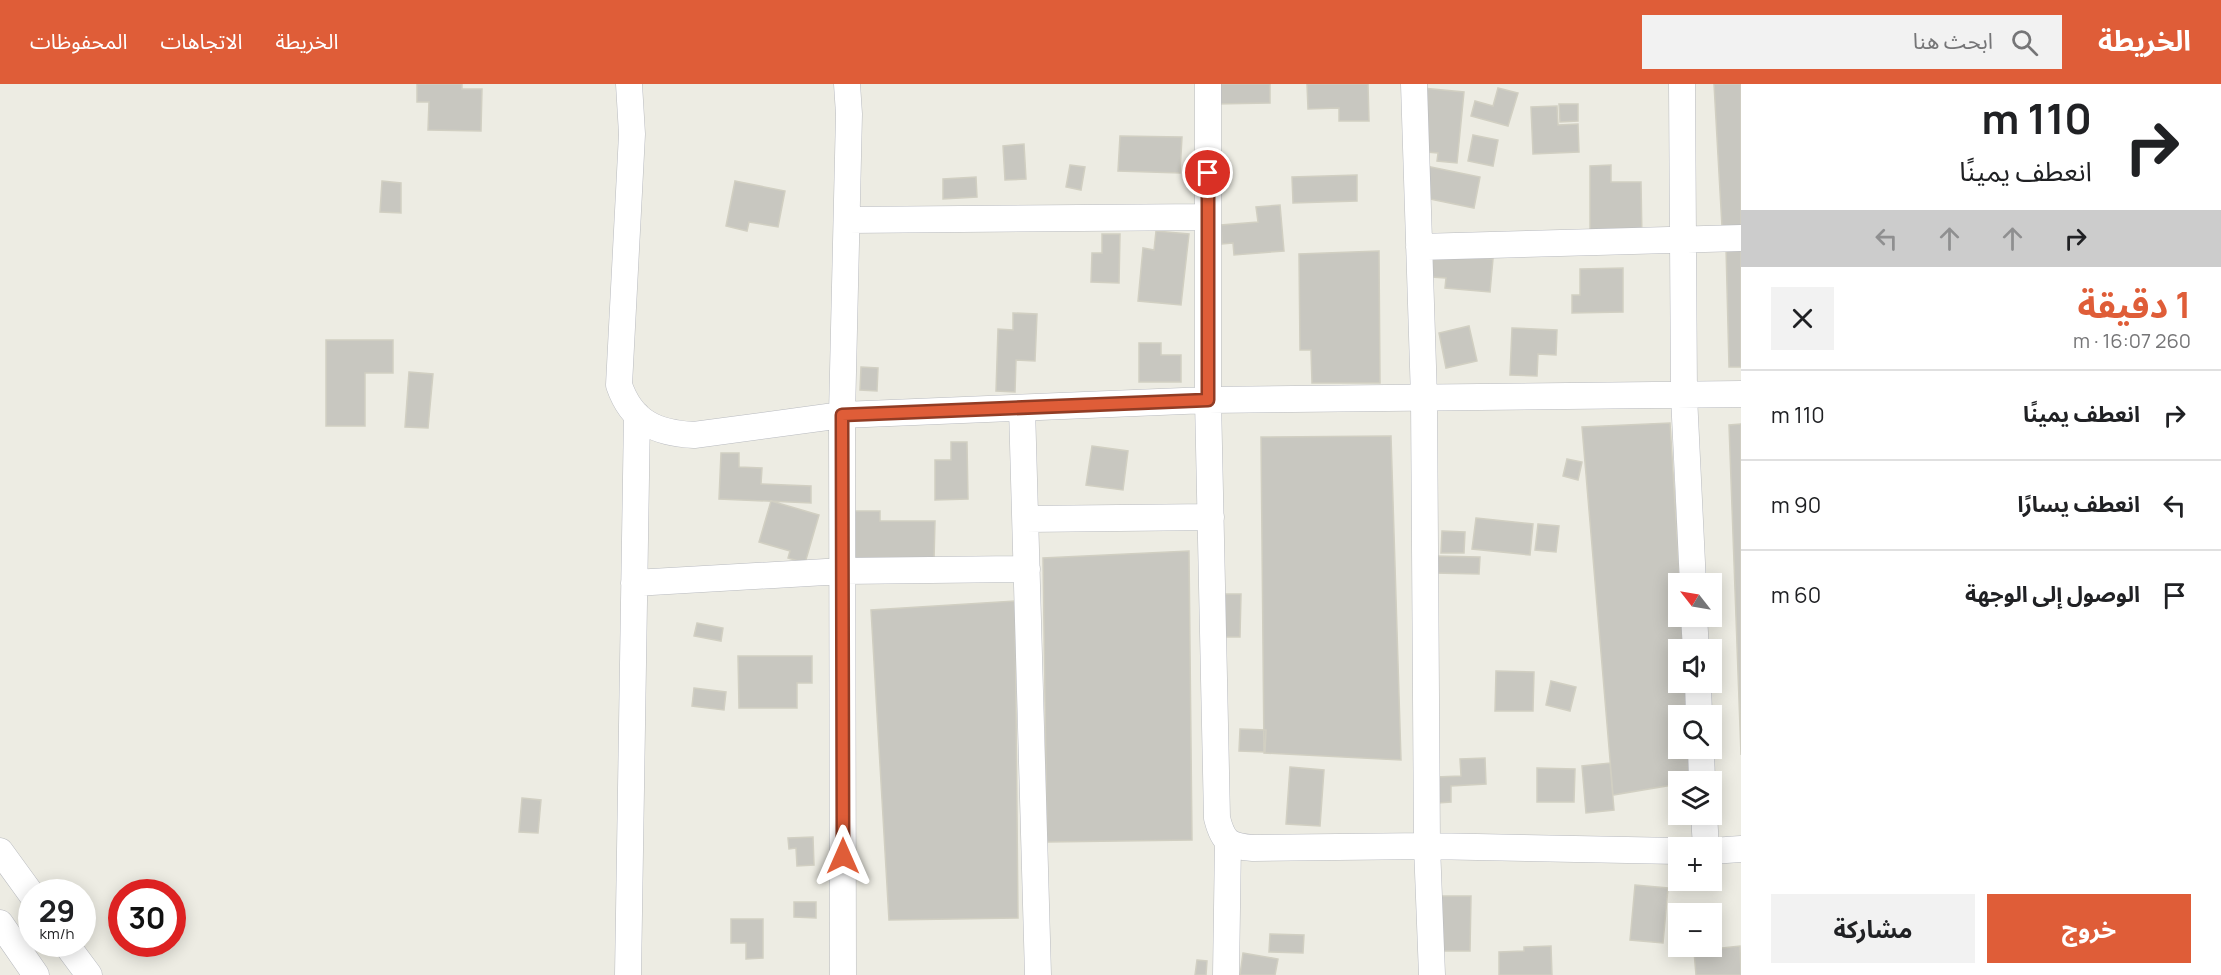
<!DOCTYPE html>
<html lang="ar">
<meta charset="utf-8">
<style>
body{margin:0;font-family:Manrope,"Noto Sans Arabic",sans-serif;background:#f2f2f2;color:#202124;direction:rtl;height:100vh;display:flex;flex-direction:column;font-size:22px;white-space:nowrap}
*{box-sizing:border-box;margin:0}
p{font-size:20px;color:#757577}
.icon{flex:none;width:33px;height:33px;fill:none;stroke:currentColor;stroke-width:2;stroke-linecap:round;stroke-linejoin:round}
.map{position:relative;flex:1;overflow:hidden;direction:ltr}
.drawer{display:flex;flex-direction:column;background:#fff;width:480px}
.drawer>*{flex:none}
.hud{background:#fff;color:#202124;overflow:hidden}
.needle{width:39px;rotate:301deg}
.fabs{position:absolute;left:1668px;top:489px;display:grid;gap:12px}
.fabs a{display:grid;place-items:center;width:54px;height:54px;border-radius:0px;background:#fff;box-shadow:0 3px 15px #0003;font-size:30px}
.speed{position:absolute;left:18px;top:795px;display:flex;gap:12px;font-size:30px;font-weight:700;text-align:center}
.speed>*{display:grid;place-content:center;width:78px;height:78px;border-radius:50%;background:#fff;box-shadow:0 3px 15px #0003;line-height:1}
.speed small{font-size:15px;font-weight:400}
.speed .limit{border:9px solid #d22;background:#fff;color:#111}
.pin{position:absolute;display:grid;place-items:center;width:51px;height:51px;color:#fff;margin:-26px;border:3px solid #fff;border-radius:50%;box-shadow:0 2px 6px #0007}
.me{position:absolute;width:66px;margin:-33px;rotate:0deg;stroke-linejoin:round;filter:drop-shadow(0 0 4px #0008)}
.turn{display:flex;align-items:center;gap:21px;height:126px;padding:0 30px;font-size:27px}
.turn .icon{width:78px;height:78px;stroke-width:2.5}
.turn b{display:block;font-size:42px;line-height:51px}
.lanes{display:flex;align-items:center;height:57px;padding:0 30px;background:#0003;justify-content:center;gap:30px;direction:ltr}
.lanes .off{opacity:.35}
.round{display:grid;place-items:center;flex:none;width:63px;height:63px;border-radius:0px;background:#f2f2f2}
.head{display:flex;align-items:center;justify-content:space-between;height:102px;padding:0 30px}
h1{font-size:36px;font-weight:700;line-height:45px;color:#df5d38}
.action{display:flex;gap:12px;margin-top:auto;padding:12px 30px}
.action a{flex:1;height:69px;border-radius:0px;background:#df5d38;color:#fff;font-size:24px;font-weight:700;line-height:69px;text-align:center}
.action a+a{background:#f2f2f2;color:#202124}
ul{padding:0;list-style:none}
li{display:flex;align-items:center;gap:18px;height:90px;padding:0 30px;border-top:2px solid #e0e0e0}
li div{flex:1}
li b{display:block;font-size:22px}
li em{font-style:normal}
header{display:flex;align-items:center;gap:36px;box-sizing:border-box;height:84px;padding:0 30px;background:#df5d38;color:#fff}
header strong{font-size:28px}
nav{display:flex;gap:33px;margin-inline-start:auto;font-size:21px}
.search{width:420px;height:54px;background:#f2f2f2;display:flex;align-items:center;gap:15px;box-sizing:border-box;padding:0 21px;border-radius:0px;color:#757577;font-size:22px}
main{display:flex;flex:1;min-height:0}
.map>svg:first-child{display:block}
</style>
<header>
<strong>الخريطة</strong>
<div class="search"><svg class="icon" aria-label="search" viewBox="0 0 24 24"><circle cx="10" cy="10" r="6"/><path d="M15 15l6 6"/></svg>ابحث هنا</div>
<nav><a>الخريطة</a><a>الاتجاهات</a><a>المحفوظات</a></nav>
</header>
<main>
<section class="drawer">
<div class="hud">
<div class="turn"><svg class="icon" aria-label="right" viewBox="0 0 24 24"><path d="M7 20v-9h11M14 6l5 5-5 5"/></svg><div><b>110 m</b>انعطف يمينًا</div></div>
<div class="lanes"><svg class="icon off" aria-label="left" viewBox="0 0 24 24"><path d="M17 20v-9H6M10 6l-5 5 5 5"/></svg><svg class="icon off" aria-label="ahead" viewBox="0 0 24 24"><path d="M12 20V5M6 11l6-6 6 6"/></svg><svg class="icon off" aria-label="ahead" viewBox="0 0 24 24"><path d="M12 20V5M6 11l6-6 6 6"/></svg><svg class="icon" aria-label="right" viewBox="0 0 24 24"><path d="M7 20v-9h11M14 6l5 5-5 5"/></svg></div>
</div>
<div class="head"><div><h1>1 دقيقة</h1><p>260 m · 16:07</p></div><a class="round"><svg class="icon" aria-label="close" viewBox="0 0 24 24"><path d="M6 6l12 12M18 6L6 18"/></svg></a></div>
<ul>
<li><svg class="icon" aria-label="right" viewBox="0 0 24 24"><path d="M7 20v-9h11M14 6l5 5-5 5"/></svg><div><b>انعطف يمينًا</b></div><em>110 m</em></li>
<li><svg class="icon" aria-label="left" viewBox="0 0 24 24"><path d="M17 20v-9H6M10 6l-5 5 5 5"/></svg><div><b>انعطف يسارًا</b></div><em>90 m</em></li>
<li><svg class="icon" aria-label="arrive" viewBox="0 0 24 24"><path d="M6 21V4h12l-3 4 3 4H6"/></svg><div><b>الوصول إلى الوجهة</b></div><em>60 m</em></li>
</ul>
<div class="action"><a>خروج</a><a>مشاركة</a></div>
</section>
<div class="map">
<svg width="1741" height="891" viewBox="0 0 1741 891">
<rect width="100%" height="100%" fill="#edece3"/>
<path fill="#c8c7c0" stroke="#d1cfc2" stroke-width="1.5" d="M417 0H462V5H482L481 47 428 46 429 18H417Z
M1214 0H1270V19L1215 20Z
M1307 0H1368L1369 37H1339V24L1308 25Z
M1714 0H1741V142L1722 143Z
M1422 4 1464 8 1457 79 1437 77 1438 69 1415 67Z
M1498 4 1518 9 1508 42 1471 32 1475 17 1493 22Z
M1559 20H1578V37L1560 38Z
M1557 22 1558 41 1578 40 1579 68 1533 70 1531 23Z
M1473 51 1498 56 1493 82 1468 77Z
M1120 52 1182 53 1180 89 1118 87Z
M1024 60 1026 95 1005 96 1003 62Z
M1070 81 1085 83 1081 106 1066 103Z
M1611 81V98H1641L1642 156 1590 157V82Z
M1426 82 1480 93 1474 124 1420 113Z
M1357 91V117L1293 119 1292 93Z
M976 93 977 113 943 115V95Z
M382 97 401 99V129L380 128Z
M735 97 785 107 778 143 749 138 747 147 726 142Z
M1280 121 1284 167 1234 171 1233 159 1222 160 1221 141 1258 138 1256 123Z
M1156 147 1189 150 1181 221 1138 217 1143 164 1154 166Z
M1102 150H1120L1119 199 1091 198 1092 169H1102Z
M1726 163H1741V283H1729Z
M1379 167 1380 299H1312L1311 266H1300L1299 170Z
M1433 170 1493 175 1490 208 1445 204 1446 194 1431 193Z
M1623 184V228L1572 229V211H1580V185Z
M1013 229 1037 230 1035 277 1016 276 1015 308 996 307 998 245 1013 246Z
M1469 242 1477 277 1446 284 1439 249Z
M1512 244 1557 246 1556 271 1538 270 1537 292 1510 291Z
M326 256H393V289H365V342H326Z
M1139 259H1161V271H1181V298H1139Z
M861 283 878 284 877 307 860 306Z
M409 288 433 290 428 344 405 343Z
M1670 339 1680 500 1678 532H1681L1683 566H1678V598H1685L1687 632H1678V664H1689L1691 698H1678V700L1613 711 1582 343Z
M1741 340V671L1729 341Z
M1391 352 1401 676 1264 669 1261 353Z
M951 358H967L968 415 935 416V376H951Z
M1092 362 1128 367 1123 406 1086 401Z
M721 369H739V383L762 384 761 400 811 402V419L719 415Z
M1567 375 1582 378 1578 396 1563 392Z
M771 417 819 431 805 479 788 474 790 467 759 458Z
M844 427H880V437H935L934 477H844Z
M1476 434 1533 440 1530 471 1472 465Z
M1538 440 1559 442 1556 468 1535 466Z
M1442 447 1465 448 1464 469H1441Z
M1189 467 1192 756 1047 758 1043 474Z
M1434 472 1480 473 1479 490 1434 489Z
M1214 510H1241L1240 553H1214Z
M1015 517 1018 834 889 836 871 526Z
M697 539 723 544 721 557 694 552Z
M738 572H812V599H797V624H739Z
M1496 587 1534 588 1533 627H1495Z
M1551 597 1576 603 1570 627 1546 621Z
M694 604 726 608 724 626 692 622Z
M1240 645 1266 646 1265 668 1239 667Z
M1485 674 1486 700 1451 702V718L1438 719 1436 693 1461 692 1460 675Z
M1610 679 1614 726 1586 729 1582 682Z
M1290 683 1324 686 1320 742 1286 740Z
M1537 684 1575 685 1574 718H1537Z
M522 714 541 716 538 749 519 748Z
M813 753 814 781 797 782 796 764 789 765 788 754Z
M1635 801 1668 804 1663 859 1630 856Z
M1438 812H1471L1470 867H1438Z
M794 818H816V834L794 833Z
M731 835H763V874L746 875V859H731Z
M1270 850 1304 851 1303 869 1269 868Z
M1551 862 1552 891H1499V868L1524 867V863Z
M1740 862 1741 891H1696L1694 867Z
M1243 869 1278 875 1275 891H1240Z
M1197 876 1207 877 1206 891H1195Z"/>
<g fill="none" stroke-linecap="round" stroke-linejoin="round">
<g stroke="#b8babf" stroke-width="27">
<path id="street" d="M629 0 632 50 619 301C632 339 657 349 694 351L842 331 1208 316 1741 310
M1208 0V316L1217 734C1223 758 1229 762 1253 764L1427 762 1678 767
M1414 0 1424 314 1427 762 1432 891
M1682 0 1684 312 1693 500
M848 136 1208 133
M1419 163 1741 154
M1022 324 1038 891
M1026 435 1211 433
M634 499 843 487 1027 485
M1694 532 1696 566
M1698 598 1699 632
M1701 664 1702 698
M1704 730 1706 764
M0 767 32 811
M1712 767 1741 765
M0 839 36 891
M66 860 89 891
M628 891 637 331
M843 891 842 331 849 30 847 0
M1226 891 1228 758"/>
</g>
<use href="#street" stroke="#fff" stroke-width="26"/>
</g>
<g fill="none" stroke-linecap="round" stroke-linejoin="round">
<g stroke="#913c24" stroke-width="15">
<path id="route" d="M843 772 842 331 1208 316V89"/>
</g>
<use href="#route" stroke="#df5d38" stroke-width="10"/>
</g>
</svg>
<div class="fabs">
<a><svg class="needle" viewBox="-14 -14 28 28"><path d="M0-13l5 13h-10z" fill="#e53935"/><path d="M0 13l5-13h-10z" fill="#757577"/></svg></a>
<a><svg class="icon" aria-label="sound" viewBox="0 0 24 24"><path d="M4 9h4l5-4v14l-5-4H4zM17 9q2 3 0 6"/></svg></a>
<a><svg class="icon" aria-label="search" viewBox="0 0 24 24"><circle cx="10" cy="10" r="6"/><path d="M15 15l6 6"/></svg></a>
<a><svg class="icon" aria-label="layers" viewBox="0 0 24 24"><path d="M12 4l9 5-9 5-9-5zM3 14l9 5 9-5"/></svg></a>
<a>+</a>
<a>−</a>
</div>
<div class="speed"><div>29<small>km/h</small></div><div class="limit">30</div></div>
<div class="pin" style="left:1208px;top:89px;background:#d93025"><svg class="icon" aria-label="arrive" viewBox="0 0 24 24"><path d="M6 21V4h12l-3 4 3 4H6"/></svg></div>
<svg class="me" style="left:843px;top:772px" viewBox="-20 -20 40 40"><path d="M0-17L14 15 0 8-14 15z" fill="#df5d38" stroke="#fff" stroke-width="4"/></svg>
</div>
</main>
